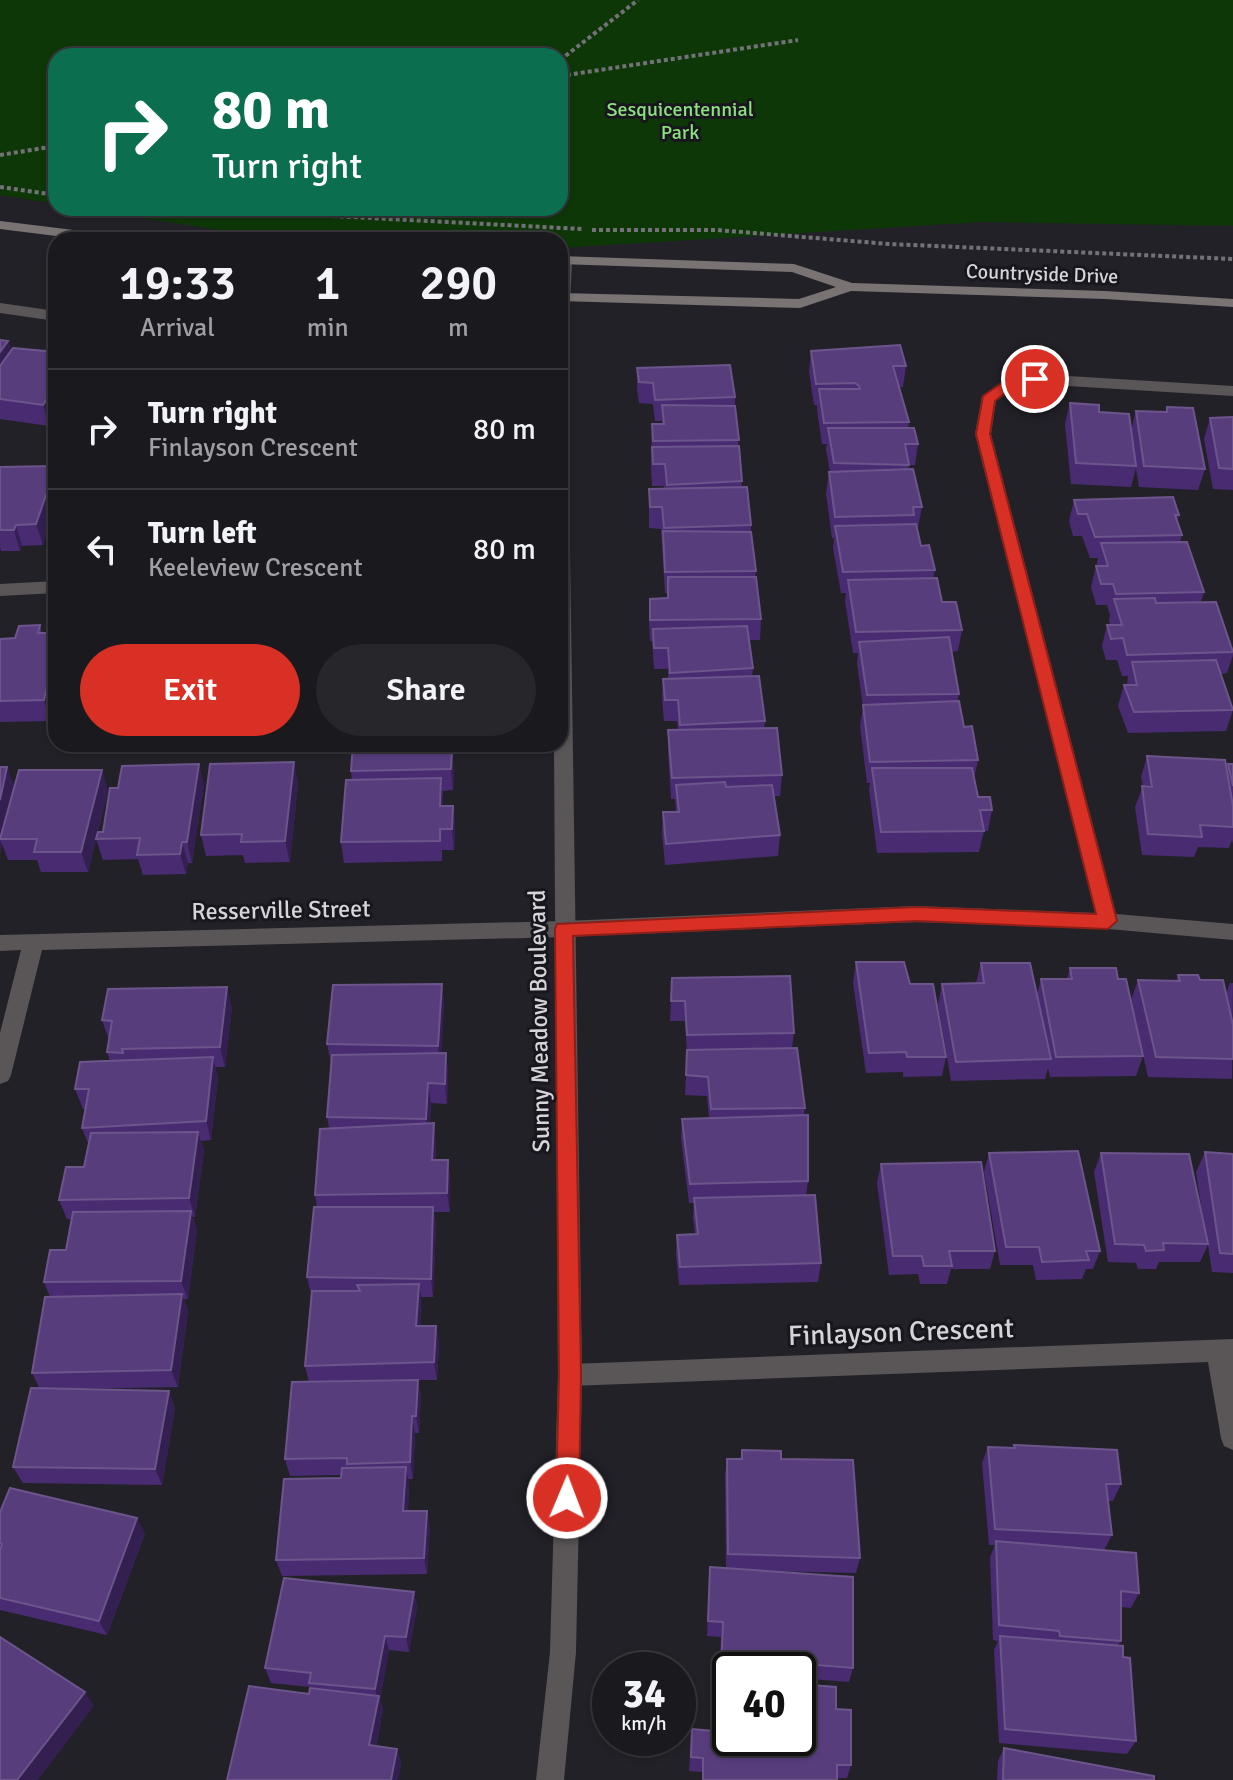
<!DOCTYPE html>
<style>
body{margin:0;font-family:Signika,sans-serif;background:#27262b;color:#f1f3f6;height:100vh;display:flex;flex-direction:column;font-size:30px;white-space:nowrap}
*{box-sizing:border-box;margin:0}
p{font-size:26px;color:#9fa0a4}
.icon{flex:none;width:44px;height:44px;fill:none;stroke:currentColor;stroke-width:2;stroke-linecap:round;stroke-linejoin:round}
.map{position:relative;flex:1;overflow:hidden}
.details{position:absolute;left:48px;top:232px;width:520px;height:520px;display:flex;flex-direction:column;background:#1a191e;border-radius:24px;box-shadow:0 2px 6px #0004,0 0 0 2px #38383c}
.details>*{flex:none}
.top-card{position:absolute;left:48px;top:48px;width:520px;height:168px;border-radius:24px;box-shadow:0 2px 6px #0004,0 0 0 2px #38383c;background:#0b6e4f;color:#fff;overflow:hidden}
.speed{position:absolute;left:592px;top:1652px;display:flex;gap:16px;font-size:40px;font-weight:700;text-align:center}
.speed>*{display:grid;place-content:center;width:104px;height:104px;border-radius:50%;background:#1a191e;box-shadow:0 2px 6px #0004,0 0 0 2px #38383c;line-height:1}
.speed small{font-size:20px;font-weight:400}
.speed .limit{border:4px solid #111;border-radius:12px;background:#fff;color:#111}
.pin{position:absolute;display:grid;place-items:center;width:68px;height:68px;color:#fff;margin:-34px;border:4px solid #fff;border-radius:50%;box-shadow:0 2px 8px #0007}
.me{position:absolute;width:88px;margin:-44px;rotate:1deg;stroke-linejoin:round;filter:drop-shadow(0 0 6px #0008)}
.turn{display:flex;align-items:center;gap:28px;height:168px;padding:0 32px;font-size:36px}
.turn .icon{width:104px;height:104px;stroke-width:2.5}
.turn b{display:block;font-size:56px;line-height:68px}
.eta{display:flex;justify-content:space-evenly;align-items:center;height:136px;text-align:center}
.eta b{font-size:48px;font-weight:600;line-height:56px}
.primary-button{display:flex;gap:16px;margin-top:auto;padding:16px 32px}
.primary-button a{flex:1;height:92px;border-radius:48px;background:#d93025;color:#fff;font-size:32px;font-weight:600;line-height:92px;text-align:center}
.primary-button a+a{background:#27262b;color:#f1f3f6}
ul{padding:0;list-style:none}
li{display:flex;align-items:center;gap:24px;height:120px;padding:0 32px;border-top:2px solid #38383c}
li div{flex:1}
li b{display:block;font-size:30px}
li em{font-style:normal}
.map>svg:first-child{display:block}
</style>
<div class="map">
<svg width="1233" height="1780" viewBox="0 0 1233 1780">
<rect width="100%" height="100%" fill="#232128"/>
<path fill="#0e3708" d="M0 0H1233V226L982 222 560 248V240H327L244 234 79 208H560V56H56V204L0 195Z"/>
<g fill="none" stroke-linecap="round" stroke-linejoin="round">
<path stroke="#737278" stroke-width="4" stroke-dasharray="4 3" stroke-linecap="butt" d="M560 60 638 0
M560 76 798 40
M0 155 56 146
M0 187 56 195
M179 208 582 229
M592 230H717L889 244 1233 259"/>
<path fill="#5a5657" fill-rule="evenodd" d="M0 303 56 311V321L0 313Z
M1035 374 1233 386V396L1035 384 1013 389 996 401 991 434 1116 914 1233 924V940L1108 929 917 922 564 937 42 950 11 1075 8 1081 0 1084V1033L21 950 0 951V935L564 921 917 906 1096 913 975 434 982 396 1002 382Z
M56 581V593L0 596V584Z
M1233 1339V1450L1224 1446 1221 1438 1208 1362 570 1386 561 1383 558 1375 561 1367 570 1364Z"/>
<path fill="#5a5657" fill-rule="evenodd" d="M565 257 572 261 569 326V481L582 1375 576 1652 564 1780H536L550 1652 558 1375 554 744H560V258Z"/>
<path fill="#7a7374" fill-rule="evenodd" d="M0 221 123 236 130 240H88L0 229Z
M560 256 794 264 852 283 1105 291 1233 299V307L1105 299 851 291 800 308 560 301V293L799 299 836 287 792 272 560 264Z"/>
</g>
<path fill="#492b72" d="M8 341 11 350 56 352V414L49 426 0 419V352Z
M811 351 906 366 903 387H899L909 422 908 428 918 444 915 465H909L908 469 922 507 918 528H917L921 546 935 570 933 578 942 602 962 630 958 651 951 652 959 694 957 702 964 727 978 760 974 778 978 797 992 810 988 831H984L979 852 877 853 869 789 870 783H867L860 726 863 707 857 663 858 653H853L845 601 846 593H841L833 548 834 538H832L826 493 829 472H830L826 449 827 444H822L817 410V405H814L809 372Z
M637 368 735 397V406L742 487 751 525V532L756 571 755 577 761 619 760 640H749L753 668 752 677 765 721 764 728 782 775 780 796H774L780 835 778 856 665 865 662 833 663 812H676L675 799H671L668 751V730H678L677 721H664L662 700 663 679H668V669H654L652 641H650L649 620 650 599 667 598V593H665L661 529 649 528V489H665L664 486H652L651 468 652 424H662V421H655L653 404 639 403 637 389Z
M1070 403 1099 412 1131 431 1136 411 1165 412 1167 407 1205 469 1198 490 1139 487 1136 468 1131 487 1071 484 1065 424Z
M1233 417V490L1213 489 1204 439 1210 418Z
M0 467 56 478V504L54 516H51L43 545 22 546 20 551H1L0 547Z
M1074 500 1179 515 1177 522 1182 535 1180 542 1204 592 1201 602 1233 649V655L1227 673 1221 674 1233 710 1226 731 1128 733 1118 706 1124 685H1127L1128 676H1122L1117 660H1106L1102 646 1107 625H1110L1109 620 1110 615 1107 605H1096L1091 587 1098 558H1090L1082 536H1073L1069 521Z
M40 625 42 633 50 721 0 722V639L15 638Z
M353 744H450L449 751 454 772 453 790 443 791V806H453L455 826 454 850H442V861L344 863 341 842 352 780 351 771Z
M1147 756 1226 770 1228 764H1233V844L1232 840 1229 848 1198 847 1194 857 1142 855 1135 807 1143 786 1141 777Z
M0 767H7L14 787 102 770 108 791 88 872H41L37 860H8L2 844 0 854Z
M298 783 290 862 245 863 243 855 206 856 201 835Z
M204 785 192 863H188L186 874 143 875 138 859 103 860 96 839 103 832Z
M856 962 910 984 946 1057 942 1076 903 1077V1072L866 1073 853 983Z
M981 963 1037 995 1041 979H1067L1070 968 1118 979 1143 1056 1136 1076 1050 1077 1048 1068 1045 1079 951 1081 938 1004 942 984 976 983Z
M1178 975 1200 980 1226 994 1230 983H1233L1232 1079 1148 1077 1131 1000 1138 980 1176 981Z
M672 978 794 1033 792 1048 805 1108 804 1115 808 1181 806 1195 821 1263 818 1282 679 1285 676 1254 677 1235 695 1234 693 1217 694 1203H689L681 1138 682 1119 709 1118 707 1096 685 1095 687 1055 685 1021H670Z
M442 984 444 1004 441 1054 446 1053 448 1073 447 1104 431 1103 430 1123 436 1142V1160H448L450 1179V1212H434L436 1226 433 1297H421L420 1326H436L439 1344 437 1380H418L421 1397 419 1433H415L413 1479H408L409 1484 408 1511 430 1527 427 1574 282 1576 276 1560 341 1478V1475L290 1476 285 1459 309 1382 305 1366 311 1294 307 1277 317 1207 315 1195 329 1128 327 1117 331 1063 327 1044Z
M232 1007 225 1067H215L218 1077 211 1140 201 1141 204 1151 195 1217H193L197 1230 188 1299H184L188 1312 178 1387 73 1389 169 1391 175 1409 162 1485 23 1483 13 1467 40 1389 32 1373 50 1297 44 1282 66 1250 71 1219H67L59 1200 84 1167 89 1146 82 1128 85 1109H83L75 1089 110 1061 107 1052 109 1040 102 1020Z
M1205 1152 1233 1154V1273L1212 1272 1208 1245 1200 1262H1159L1156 1269H1138L1136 1263 1108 1262 1094 1172 1101 1153 1205 1232 1196 1172Z
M989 1153 1100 1251 1093 1269H1086L1082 1279 1036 1280 1033 1265H1000L984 1172Z
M881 1164 995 1251 990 1269H951L947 1284H920L918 1274 889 1275 877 1183Z
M1014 1445 1121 1484 1113 1501H1108L1112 1535 1104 1550 1139 1593 1131 1608 1121 1607V1641L1118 1645 1123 1657 1136 1741 1127 1754 999 1743 994 1650 998 1641 993 1640 990 1557 995 1545H989L982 1463 988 1447 1013 1448Z
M742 1450 781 1459 860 1558 856 1573 766 1571 853 1668 849 1682 798 1678V1670H730V1738L836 1709 851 1765 847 1778H837V1780H702V1772L689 1771 692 1729 713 1731 715 1691 717 1677H719L721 1637 707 1636 710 1567 726 1568 725 1475 727 1459H741Z
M0 1512 145 1534 107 1635 0 1610Z
M414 1592 417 1607 409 1652 389 1650 380 1700 383 1710 376 1746 397 1749 401 1763 398 1780 309 1694 311 1687 271 1683 265 1668Z
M1004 1748 1154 1780H997L998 1761Z"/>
<path fill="#331f50" d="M8 341 14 362 0 381V352Z
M56 385V414L49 426 43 405Z
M53 466 56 478V504L54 516 48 495Z
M46 495 51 516 43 545 36 524Z
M16 525 22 546 20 551 14 530Z
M56 646V695L50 721 44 700Z
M452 751 454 772 453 790 451 769Z
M294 762 298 783 290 862 285 841Z
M199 764 204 785 192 863 187 842Z
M7 767 15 788 0 839 2 844 0 854V800Z
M102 770 108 791 88 872 81 852Z
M441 778 443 799 442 827 440 806Z
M453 806 455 826 454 850 452 829Z
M182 842 188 863 186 874 180 854Z
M442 984 444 1004 441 1066 438 1046Z
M227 987 232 1007 225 1067 220 1047Z
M446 1053 448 1073 447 1104 445 1084Z
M213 1057 218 1077 211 1140 206 1121Z
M428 1083 431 1103 429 1139 426 1119Z
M434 1123 436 1142 435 1179 432 1160Z
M198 1132 204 1151 195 1217 189 1198Z
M448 1160 450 1179V1212L447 1193Z
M433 1207 436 1226 433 1297 431 1279Z
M191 1211 197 1230 188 1299 181 1281Z
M419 1284 422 1302 419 1344 416 1326Z
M182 1294 188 1312 178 1387 171 1370Z
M436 1326 439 1344 437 1380 434 1362Z
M418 1380 421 1397 419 1433 416 1416Z
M169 1391 175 1409 162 1485 155 1469Z
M412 1416 415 1433 413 1479 410 1462Z
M406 1467 409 1484 407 1527 403 1511Z
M427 1511 430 1527 427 1574 424 1558Z
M137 1518 145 1534 107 1635 99 1621Z
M414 1592 417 1607 409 1652 406 1637Z
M385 1636 389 1650 380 1700 383 1710 373 1759 369 1745 378 1700 375 1689Z
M85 1692 94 1706 38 1780H17Z
M397 1749 401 1763 398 1780H391Z"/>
<path fill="#583d7d" stroke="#6b558b" stroke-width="2" d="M0 340 8 341 0 352Z
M900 345 906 366H893L909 422 824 423 819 389H860L859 386 855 383 816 384 811 351Z
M13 348 56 352V385L43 405 0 399V366Z
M730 365 735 397 655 400 653 383 639 382 637 368Z
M1070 403 1099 405V412L1129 414 1136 466 1076 463Z
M662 405 735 406 739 440 653 441 652 424H664Z
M1167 407 1193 408 1205 469 1144 466 1136 411 1167 412Z
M1233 417V469L1219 468 1210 418Z
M828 428H914L918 444H905L909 465 834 463Z
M739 446 742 481 667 485 665 464H653L652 447Z
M53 466 48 495H46L36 524 16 525 14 530H0V467Z
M913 469 922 507H913L914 515 835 517 829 472Z
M747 487 751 525 664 528 662 507H650L649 489Z
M1173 497 1179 515H1175L1182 535 1095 537 1087 514H1078L1074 500Z
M916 524 921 546 929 545 935 570 843 572 835 526Z
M663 531 751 532 756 571 665 572Z
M1187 542 1204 592 1116 594 1113 584H1101L1096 566H1108L1101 543Z
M668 577H756L761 619 650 620V599L668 598Z
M937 578 942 602H956L962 630 856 632 848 580Z
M1155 598 1156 603 1216 602 1233 652 1127 655 1123 638 1111 639 1107 625H1122L1114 599Z
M40 625 38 633H56V646L44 700 0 701V639L15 638 19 626Z
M747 626 753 668 670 673 668 648H654L653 629Z
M949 637 959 694 867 695 859 642Z
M1216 660 1233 710 1134 712 1124 685H1137L1132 662Z
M759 676 765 721 680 725 678 700H665L663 679Z
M959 701 964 727 972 726 978 760 870 762 863 705Z
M777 728 782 775 672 778 668 730Z
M353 744H446V751H452L451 769 351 771Z
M1147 756 1225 760 1233 806V827L1200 825 1202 837 1148 834 1142 786 1152 787Z
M294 762 285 841 241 842 242 834 201 835 210 764Z
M199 764 187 842H182L180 854 137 855 140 838 96 839 98 832H103L110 788H118L122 766Z
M1228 764H1233V786Z
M0 767H7L0 800Z
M872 768H972L978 797H990L992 810H980L984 831 881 832Z
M19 770H102L81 852H34L37 839H0Z
M441 778 440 806H453L452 829H440V841L341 842 346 780Z
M725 782 726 787 772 785 780 835 666 844 663 812H679L676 785Z
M856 962H904L910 984H933L946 1057H907L906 1052 869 1053Z
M981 963H1030L1051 1059 956 1062 942 984 984 983Z
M1070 968H1116L1118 979H1126L1143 1056 1056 1057 1041 979H1072Z
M1178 975H1198L1200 980H1223L1233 1025V1059L1156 1057 1138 980 1180 981Z
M790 976 794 1033 687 1035 685 1001H671L672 978Z
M442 984 438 1046 327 1044 333 985Z
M227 987 220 1047 122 1049 123 1053 107 1052 112 1021 102 1020 108 989Z
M797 1048 805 1108 711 1109 708 1077 686 1075 687 1050Z
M446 1053 445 1084 428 1083 426 1119 327 1117 332 1055Z
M213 1057 206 1121 82 1128 89 1089H75L80 1062Z
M808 1115V1181L690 1184 682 1119Z
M434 1123 432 1160H448L447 1193 315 1195 320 1129Z
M198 1132 189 1198 59 1200 66 1167H84L91 1133Z
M1078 1151 1100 1251H1086L1089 1260 1042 1262 1039 1247H1006L989 1153Z
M1205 1152 1233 1154V1254L1220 1253Z
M1101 1153 1189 1154 1208 1244 1163 1243 1164 1250 1146 1251 1144 1245 1115 1244Z
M981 1162 995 1251H949L952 1266H924L922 1256H893L881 1164Z
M815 1195 821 1263 680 1267 677 1235 698 1234 694 1198Z
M314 1207H433L431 1279 307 1277Z
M191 1211 181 1281 44 1282 50 1250H66L73 1212Z
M419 1284 416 1326H436L434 1362 305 1366 312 1291H360L357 1285Z
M182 1294 171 1370 32 1373 45 1297Z
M418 1380 416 1416H412L410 1462 347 1464V1458L285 1459 292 1382Z
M31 1388 169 1391 155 1469 13 1467Z
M1014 1445 1117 1450 1121 1484H1106L1112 1535 995 1529 988 1447 1015 1448Z
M742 1450 781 1451V1459L853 1460 860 1558 728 1554 727 1459H742Z
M406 1467 403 1511H427L424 1558 276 1560 284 1479 341 1478 342 1468Z
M10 1488 137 1518 99 1621 0 1598V1551L2 1544 0 1543V1512Z
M996 1541 1136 1553 1139 1593 1121 1591V1641L1060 1636 1059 1631 999 1625Z
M710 1567 853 1577V1668L792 1663V1670H730V1673H721L723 1622 708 1621Z
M284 1578 414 1592 406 1637 385 1636 375 1689 309 1683 311 1673 265 1668Z
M1000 1636 1123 1646V1657L1130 1658 1136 1741 1005 1729Z
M0 1637 85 1692 17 1780H0Z
M717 1677 730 1678V1738H798V1684L836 1687V1709L851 1710V1765H837V1780H703V1758L691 1757 692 1729 714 1731Z
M249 1686 309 1694 310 1688 379 1696 369 1745 397 1749 391 1780H227Z
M1004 1748 1154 1776V1780H1003Z"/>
<path fill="#d93025" stroke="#8d1f18" stroke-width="2" d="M1035 375 1040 376V382L1012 388 995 401 990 434 1117 921 1108 929 917 921 573 936 581 1375 579 1498 575 1506 567 1509 559 1506 556 1498 559 1375 555 929 557 924 917 907 1096 914 976 434 983 396 1003 382Z"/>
<g text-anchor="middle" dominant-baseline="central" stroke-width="6" stroke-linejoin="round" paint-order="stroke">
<g font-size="20" fill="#8ce17f" stroke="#19171e">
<text x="680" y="109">Sesquicentennial<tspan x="680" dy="23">Park</tspan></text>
</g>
<g font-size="20" fill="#d5d4d9" stroke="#19171e">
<text transform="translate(1042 274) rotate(2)">Countryside Drive</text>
</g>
<g font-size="24" fill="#d5d4d9" stroke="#19171e">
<text transform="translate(281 910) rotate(-1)">Resserville Street</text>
<text transform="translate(539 1021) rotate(-91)">Sunny Meadow Boulevard</text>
</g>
<g font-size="28" fill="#d5d4d9" stroke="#19171e">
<text transform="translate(901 1332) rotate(-2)">Finlayson Crescent</text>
</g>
</g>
</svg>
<div class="speed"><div>34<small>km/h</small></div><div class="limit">40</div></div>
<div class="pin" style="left:1035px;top:379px;background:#d93025"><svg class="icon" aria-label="arrive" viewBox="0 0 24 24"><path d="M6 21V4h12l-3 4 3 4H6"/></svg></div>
<svg class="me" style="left:567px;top:1498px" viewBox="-20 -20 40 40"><circle r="17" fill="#d93025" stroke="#fff" stroke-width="3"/><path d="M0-11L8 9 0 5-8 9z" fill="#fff"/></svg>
<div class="top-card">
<div class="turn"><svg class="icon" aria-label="right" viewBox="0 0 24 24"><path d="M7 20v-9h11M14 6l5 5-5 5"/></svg><div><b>80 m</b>Turn right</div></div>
</div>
<section class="details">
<div class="eta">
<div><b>19:33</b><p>Arrival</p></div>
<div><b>1</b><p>min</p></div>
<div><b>290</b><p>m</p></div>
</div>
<ul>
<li><svg class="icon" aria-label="right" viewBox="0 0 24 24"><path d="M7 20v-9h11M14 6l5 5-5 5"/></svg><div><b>Turn right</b><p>Finlayson Crescent</p></div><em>80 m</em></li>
<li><svg class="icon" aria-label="left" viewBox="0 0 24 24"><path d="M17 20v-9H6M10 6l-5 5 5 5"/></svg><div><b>Turn left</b><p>Keeleview Crescent</p></div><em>80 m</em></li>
</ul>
<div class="primary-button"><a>Exit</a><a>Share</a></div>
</section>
</div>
